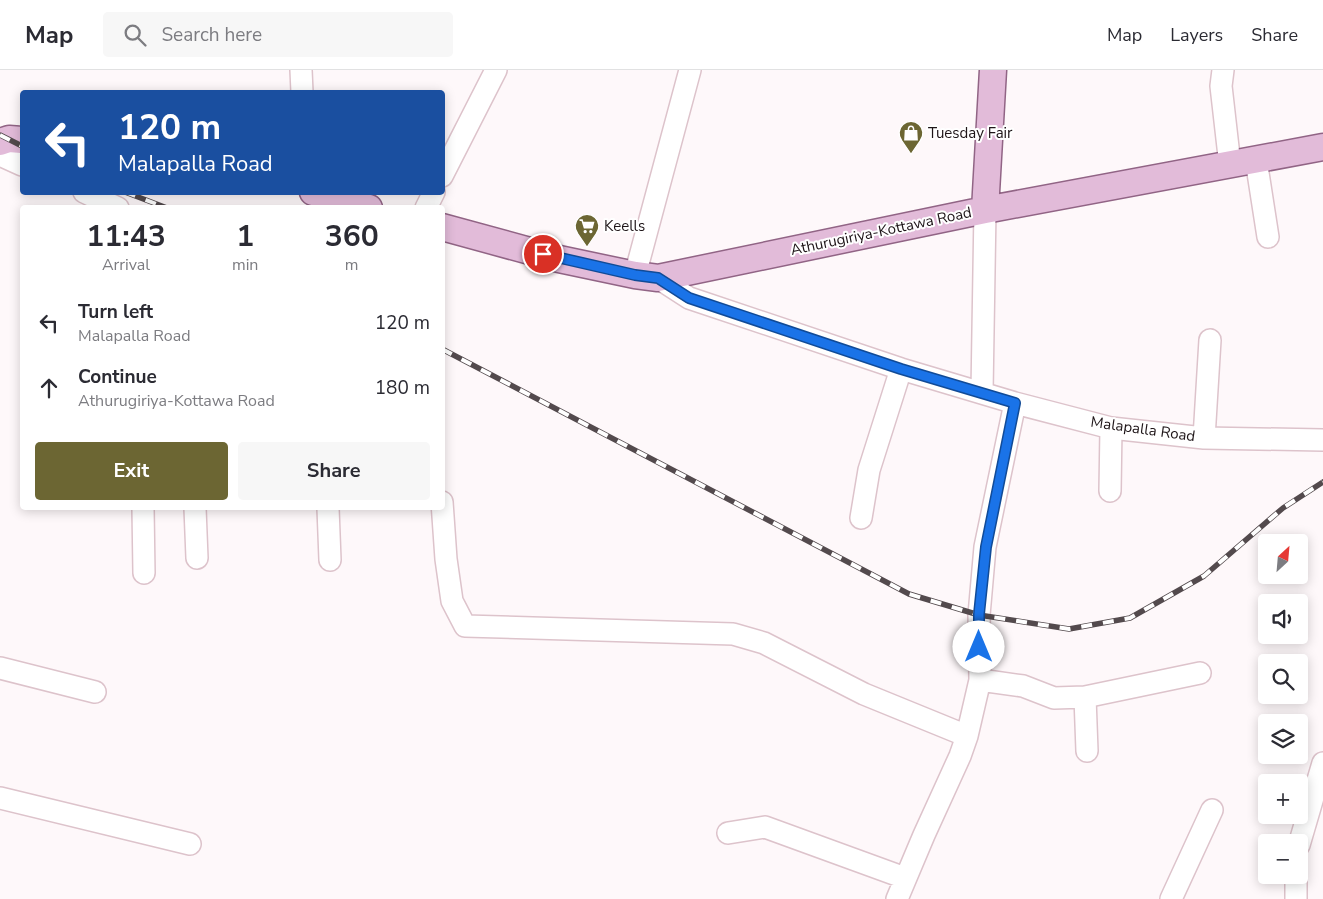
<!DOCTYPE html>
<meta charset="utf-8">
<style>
body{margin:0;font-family:"Nunito Sans",sans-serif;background:#f7f7f7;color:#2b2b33;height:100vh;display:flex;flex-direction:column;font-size:19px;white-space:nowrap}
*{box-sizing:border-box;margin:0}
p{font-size:16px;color:#7c7c81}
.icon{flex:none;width:28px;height:28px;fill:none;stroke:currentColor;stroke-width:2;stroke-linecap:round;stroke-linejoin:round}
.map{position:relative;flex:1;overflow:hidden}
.sheet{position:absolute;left:20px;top:135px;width:425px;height:305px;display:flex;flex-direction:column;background:#fff;border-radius:5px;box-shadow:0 2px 12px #0003}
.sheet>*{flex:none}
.top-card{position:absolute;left:20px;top:20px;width:425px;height:105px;border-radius:5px;box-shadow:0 2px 12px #0003;background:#1a4fa0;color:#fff;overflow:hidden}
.needle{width:32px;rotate:26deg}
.controls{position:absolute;left:1258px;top:464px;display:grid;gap:10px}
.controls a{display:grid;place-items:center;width:50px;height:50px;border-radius:5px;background:#fff;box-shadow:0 2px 12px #0003;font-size:25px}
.pin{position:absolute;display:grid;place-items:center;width:42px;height:42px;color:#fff;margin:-21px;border:2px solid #fff;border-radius:50%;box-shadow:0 1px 5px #0007}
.me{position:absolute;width:55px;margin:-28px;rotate:0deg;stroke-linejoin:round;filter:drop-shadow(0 0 4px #0008)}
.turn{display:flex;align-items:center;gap:18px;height:105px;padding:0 15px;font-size:22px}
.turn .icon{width:65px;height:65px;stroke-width:2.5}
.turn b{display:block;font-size:35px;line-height:42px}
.eta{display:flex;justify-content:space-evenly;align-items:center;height:85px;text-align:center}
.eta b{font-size:30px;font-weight:700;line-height:35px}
.action{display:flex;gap:10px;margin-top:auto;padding:10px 15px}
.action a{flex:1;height:58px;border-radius:5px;background:#6c6633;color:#fff;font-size:20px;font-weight:700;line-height:58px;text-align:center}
.action a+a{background:#f7f7f7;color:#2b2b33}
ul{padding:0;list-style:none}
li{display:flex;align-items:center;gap:15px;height:65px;padding:0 15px}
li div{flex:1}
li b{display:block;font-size:19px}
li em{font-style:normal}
header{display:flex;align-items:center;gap:30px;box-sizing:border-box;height:70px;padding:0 25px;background:#fff;border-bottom:1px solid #e1e1e2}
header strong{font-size:24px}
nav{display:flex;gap:28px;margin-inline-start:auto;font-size:18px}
.search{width:350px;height:45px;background:#f7f7f7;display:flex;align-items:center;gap:12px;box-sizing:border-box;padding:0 18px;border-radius:5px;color:#7c7c81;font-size:19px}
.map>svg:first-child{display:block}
</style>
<header>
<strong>Map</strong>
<div class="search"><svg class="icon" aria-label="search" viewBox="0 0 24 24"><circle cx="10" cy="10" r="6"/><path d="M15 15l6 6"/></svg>Search here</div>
<nav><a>Map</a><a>Layers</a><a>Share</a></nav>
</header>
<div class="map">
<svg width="1323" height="829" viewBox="0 0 1323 829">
<rect width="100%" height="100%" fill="#fef8fa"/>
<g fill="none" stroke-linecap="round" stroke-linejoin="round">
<g stroke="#ddc3cb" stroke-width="24">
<path id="minor" d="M301 0 302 22
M1223 0 1221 16 1230 95
M0 85 22 95
M1256 90 1268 167
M442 106 496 0
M84 122 118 138
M426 138 434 122
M635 205 690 0
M658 208 689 228 901 299 1015 333 1111 358 1204 368 1323 370
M982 322 985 140
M1204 368 1210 270
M1110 421 1111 358
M442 432 446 489 452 531 465 556 733 564 764 573 864 624 967 666
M143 438 144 503
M195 438 197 488
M328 438 330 490
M861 448 869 400 901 299
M0 598 95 622
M980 610 1023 616 1054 628 1085 627 1200 603
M1085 627 1087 681
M0 728 190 774
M728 763 765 757 905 808
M1299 775 1323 693
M1296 805V829
M897 829 924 765 960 686 967 666 980 610 979 545 985 477 1015 333
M1171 829 1212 740"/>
</g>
<g stroke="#916485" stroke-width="29">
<path id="major" d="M0 72 9 69 22 70
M313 122 369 138
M985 140 993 0
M442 157 559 189 635 205 658 208 985 140 1323 77"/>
</g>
<use href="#minor" stroke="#fff" stroke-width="21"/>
<use href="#major" stroke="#e2bbd9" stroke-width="26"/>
<g stroke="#534a4d" stroke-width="5.5">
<path id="rail" d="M0 65 22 76
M125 122 167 138
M442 279 909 524 979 545 1069 559 1130 548 1204 506 1283 438 1323 412"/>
</g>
<use href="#rail" stroke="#fff" stroke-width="4" stroke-dasharray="11" stroke-linecap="butt"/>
</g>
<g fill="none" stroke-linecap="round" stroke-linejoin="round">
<g stroke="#114b97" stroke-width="12">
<path id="route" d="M543 184 635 205 658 208 689 228 901 299 1015 333 986 477 979 544V577"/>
</g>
<use href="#route" stroke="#1a73e8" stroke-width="9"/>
</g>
<defs>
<g id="shop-pin" transform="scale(1.25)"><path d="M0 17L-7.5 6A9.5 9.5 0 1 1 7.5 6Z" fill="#6c6633" stroke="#fff"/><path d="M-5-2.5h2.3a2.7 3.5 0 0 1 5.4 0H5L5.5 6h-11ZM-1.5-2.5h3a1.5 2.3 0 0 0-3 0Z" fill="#fff"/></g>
<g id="supermarket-pin" transform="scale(1.25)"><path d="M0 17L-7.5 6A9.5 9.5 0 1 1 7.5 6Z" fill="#6c6633" stroke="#fff"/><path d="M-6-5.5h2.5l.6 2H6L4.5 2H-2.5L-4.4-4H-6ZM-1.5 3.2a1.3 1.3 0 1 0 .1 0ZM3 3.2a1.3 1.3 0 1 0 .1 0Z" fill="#fff"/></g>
</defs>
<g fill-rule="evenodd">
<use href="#shop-pin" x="911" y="63"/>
<use href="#supermarket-pin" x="587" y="156"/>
</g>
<g text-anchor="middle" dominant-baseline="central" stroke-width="4" stroke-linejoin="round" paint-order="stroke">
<g font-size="15" fill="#1e1518" stroke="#fff" text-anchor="start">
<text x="928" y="63">Tuesday Fair</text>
<text x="604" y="156">Keells</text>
</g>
<g font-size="15" fill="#1e1518" stroke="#fff">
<text transform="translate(881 161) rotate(-12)">Athurugiriya-Kottawa Road</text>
<text transform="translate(1143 359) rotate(8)">Malapalla Road</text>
</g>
</g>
</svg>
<div class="controls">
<a><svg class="needle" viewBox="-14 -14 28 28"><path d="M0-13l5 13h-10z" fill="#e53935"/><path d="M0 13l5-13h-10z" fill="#7c7c81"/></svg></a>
<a><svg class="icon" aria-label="sound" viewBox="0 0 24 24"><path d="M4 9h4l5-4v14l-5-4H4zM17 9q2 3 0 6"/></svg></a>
<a><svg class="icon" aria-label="search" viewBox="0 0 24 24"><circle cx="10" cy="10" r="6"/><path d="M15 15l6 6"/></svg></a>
<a><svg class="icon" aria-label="layers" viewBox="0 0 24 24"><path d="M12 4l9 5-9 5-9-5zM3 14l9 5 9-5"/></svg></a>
<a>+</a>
<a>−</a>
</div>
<div class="pin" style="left:543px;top:184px;background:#d93025"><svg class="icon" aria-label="arrive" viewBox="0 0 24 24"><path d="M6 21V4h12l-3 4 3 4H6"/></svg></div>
<svg class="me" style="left:979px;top:577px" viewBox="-20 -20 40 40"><circle r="19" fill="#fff"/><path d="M0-13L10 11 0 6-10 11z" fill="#1a73e8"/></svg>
<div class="top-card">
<div class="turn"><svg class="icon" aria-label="left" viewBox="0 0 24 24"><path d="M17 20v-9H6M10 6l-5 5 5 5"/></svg><div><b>120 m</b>Malapalla Road</div></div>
</div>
<section class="sheet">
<div class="eta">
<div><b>11:43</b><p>Arrival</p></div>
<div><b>1</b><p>min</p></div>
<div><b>360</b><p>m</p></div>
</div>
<ul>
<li><svg class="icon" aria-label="left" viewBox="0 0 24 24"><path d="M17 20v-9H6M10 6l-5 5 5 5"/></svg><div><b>Turn left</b><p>Malapalla Road</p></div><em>120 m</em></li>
<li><svg class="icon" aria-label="ahead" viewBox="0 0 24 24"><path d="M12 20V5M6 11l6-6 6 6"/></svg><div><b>Continue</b><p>Athurugiriya-Kottawa Road</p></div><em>180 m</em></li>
</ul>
<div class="action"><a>Exit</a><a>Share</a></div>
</section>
</div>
